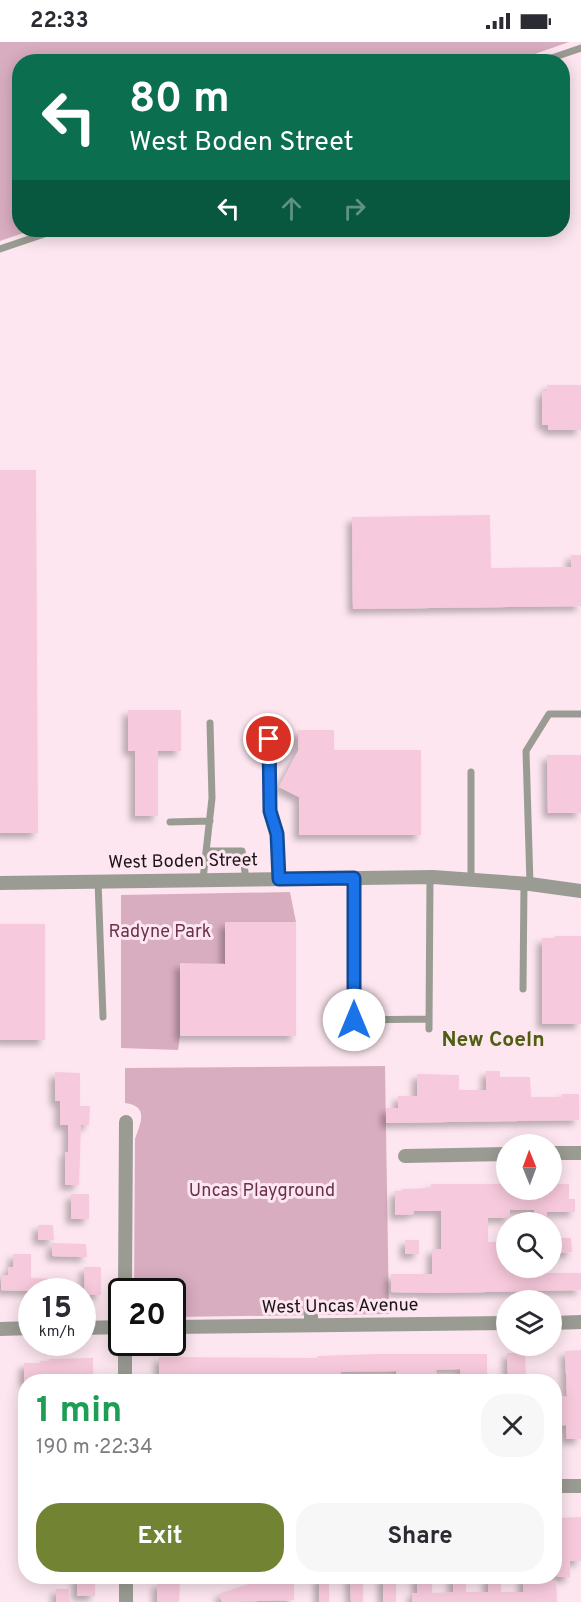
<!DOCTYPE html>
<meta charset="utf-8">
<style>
body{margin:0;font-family:Overpass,sans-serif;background:#f7f7f7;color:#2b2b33;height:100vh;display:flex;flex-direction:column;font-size:22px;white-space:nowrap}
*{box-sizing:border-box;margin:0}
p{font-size:20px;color:#7c7c81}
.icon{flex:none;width:33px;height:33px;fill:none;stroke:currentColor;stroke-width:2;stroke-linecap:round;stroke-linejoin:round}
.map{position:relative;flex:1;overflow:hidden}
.details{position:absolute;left:18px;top:1332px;width:544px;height:210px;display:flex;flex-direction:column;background:#fff;border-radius:24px;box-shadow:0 3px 15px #0003}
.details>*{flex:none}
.top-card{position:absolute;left:12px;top:12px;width:558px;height:183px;border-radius:24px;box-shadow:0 3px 15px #0003;background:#0b6e4f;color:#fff;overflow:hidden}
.needle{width:39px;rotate:359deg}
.fabs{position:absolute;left:496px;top:1092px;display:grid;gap:12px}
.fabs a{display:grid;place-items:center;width:66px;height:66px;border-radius:50%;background:#fff;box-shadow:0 3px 15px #0003;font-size:30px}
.speed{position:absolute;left:18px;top:1236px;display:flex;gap:12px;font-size:30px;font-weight:700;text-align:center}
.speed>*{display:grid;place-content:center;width:78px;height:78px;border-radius:50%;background:#fff;box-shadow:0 3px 15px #0003;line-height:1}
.speed small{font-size:15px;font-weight:400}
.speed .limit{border:3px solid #111;border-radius:9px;background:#fff;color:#111}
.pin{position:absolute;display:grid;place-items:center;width:51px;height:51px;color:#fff;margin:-26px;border:3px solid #fff;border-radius:50%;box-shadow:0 2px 6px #0007}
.me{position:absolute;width:66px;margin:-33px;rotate:0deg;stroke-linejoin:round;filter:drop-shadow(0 0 4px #0008)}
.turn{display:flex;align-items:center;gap:21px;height:126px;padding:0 18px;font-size:27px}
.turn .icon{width:78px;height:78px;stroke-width:2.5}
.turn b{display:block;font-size:42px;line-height:51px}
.lanes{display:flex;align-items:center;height:57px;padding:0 18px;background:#0003;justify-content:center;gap:30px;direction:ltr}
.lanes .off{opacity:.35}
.round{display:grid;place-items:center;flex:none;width:63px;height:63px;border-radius:24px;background:#f7f7f7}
.headline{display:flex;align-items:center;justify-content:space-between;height:102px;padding:0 18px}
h1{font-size:36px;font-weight:700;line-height:45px;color:#1e9e55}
.action{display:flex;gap:12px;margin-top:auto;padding:12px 18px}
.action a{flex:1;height:69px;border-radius:24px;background:#728433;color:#fff;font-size:24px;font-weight:700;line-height:69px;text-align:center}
.action a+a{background:#f7f7f7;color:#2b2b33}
.status{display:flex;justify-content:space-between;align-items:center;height:42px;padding:0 30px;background:#fff;direction:ltr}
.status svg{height:16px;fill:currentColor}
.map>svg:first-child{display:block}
</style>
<div class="status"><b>22:33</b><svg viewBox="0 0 49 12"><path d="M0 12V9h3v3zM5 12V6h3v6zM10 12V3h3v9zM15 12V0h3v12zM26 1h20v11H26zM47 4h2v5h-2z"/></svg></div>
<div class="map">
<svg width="581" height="1560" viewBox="0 0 581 1560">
<defs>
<filter id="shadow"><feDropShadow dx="-5" dy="5" stdDeviation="3" flood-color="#0004"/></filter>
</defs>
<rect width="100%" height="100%" fill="#fde6ef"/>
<path fill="#d8adbf" d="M0 0H569L512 20H20V188H32L0 199Z
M290 850 296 880H225V922H180V994L178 1008 121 1006V853Z
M385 1024 389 1272 173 1275 172 1250 134 1249 135 1097C140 1082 150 1064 125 1061V1026Z"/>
<path fill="#f7c9dc" filter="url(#shadow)" d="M547 343H581V388H548V383H542V349H547Z
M0 428H36L38 791H0Z
M490 473 491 526 571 525V513H581V564L353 567 352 475Z
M128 668H181V709H158V774H135V709H128Z
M298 688H334V708H421V793H299V755L279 745 298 709Z
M547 713H581V771H548Z
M225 880H296V994H180V921L225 922Z
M0 882H45V998H0Z
M555 894H581V982H542V896H555Z
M486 1029H500V1035H530L531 1055H562V1052H579V1078L386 1081V1066H398V1054H417V1032L459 1033V1048H486Z
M55 1030 80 1031V1064H90L89 1083H81L79 1143H65V1110H68V1083H60V1059H55Z
M431 1142H507V1148H552V1142H569V1157H575V1170H547V1180H534V1168H510V1176H488V1200H507V1226H531V1231H581V1248L435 1251 391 1250V1232H432V1207H441V1169H414V1172L395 1173V1149H402V1147L431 1146Z
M71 1152H89V1177H71Z
M38 1183H53L54 1198H38Z
M558 1196H571L572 1210 559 1211Z
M405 1198H419V1212H405Z
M52 1201 86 1202 87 1215 52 1214Z
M13 1212H31V1236L55 1237V1250L1 1248V1233H8V1225H13Z
M84 1225H101V1253H85Z
M581 1308V1397H566V1383L555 1384V1354L567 1355 565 1309Z
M507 1311H525L526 1335H508Z
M379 1312H487V1337H461L460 1327 436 1328 437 1340H396V1329L341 1330V1335H337V1339L288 1340V1335H239V1340H159V1315L318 1316V1314Z
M93 1316V1332H65V1340H24V1321H40V1319H49V1317Z
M581 1475V1519H570V1535H557L555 1476Z
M77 1534H95V1554H77Z
M281 1534H294V1558L222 1560 219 1552 251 1541 281 1540Z
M319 1534H329V1560H319Z
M350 1534H363V1560H351Z
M383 1534H396V1560H383Z
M417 1534H432V1551L453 1550V1534H466V1550H488V1534H501V1550H523V1534H535V1539H556L557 1560H412V1551H417Z
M180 1540 179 1560H157V1541Z
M56 1547H69L70 1560H56Z"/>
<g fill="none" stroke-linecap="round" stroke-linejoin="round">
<path stroke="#9a9c94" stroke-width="7" d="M540 20 581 6
M0 207 56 188
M269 681 270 769 277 792 279 837
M170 780 210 779
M206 809H242L246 837
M354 835V978L429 977
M203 837 212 756 210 681
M471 837V730
M98 839 103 975
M530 842 526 709 549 672H581
M523 947 524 841
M429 987 430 835"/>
<path stroke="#9a9c94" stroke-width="14" d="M0 841 433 835 530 842 581 849
M552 1111H581
M405 1114 507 1112
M125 1250 126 1080
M311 1264V1283
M552 1281 581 1280
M172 1285 507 1281
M82 1286 122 1285
M0 1287 32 1286
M125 1300V1340
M555 1444H581
M126 1534V1560"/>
</g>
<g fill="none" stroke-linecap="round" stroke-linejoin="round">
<g stroke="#114b97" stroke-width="15">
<path id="route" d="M269 697 270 769 277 792 279 837 354 836V978"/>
</g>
<use href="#route" stroke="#1a73e8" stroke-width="10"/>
</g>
<g text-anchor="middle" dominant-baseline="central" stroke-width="6" stroke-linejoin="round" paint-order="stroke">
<g font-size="18" fill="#1b1316" stroke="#fde6ef">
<text transform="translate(183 820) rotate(-1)">West Boden Street</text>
<text transform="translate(340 1265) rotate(-1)">West Uncas Avenue</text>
</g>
<g font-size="18" fill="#6a314d" stroke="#fde6ef">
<text x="160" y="890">Radyne Park</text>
<text x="262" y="1149">Uncas Playground</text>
</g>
<g font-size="21" font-weight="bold" fill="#4f5e10" stroke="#fde6ef">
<text x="493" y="998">New Coeln</text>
</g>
</g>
</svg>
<div class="fabs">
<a><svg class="needle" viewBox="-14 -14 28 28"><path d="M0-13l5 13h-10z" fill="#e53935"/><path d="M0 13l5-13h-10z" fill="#7c7c81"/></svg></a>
<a><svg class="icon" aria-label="search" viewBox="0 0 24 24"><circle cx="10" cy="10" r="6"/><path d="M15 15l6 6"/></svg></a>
<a><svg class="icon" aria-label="layers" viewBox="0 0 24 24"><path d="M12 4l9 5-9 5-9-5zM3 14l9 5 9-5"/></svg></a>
</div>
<div class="speed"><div>15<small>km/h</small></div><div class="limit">20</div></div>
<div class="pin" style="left:269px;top:697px;background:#d93025"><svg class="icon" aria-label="arrive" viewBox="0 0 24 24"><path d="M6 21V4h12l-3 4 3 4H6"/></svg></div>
<svg class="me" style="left:354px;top:978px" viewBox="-20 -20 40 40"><circle r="19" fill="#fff"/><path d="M0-13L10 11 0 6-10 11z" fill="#1a73e8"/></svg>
<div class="top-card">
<div class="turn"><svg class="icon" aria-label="left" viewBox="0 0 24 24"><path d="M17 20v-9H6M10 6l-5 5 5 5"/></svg><div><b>80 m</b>West Boden Street</div></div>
<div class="lanes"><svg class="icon" aria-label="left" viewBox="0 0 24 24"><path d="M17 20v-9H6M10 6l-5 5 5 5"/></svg><svg class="icon off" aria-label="ahead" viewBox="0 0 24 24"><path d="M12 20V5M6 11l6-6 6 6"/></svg><svg class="icon off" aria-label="right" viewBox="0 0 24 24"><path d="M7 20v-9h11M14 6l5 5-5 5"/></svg></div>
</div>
<section class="details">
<div class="headline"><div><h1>1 min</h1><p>190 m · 22:34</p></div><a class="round"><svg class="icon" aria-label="close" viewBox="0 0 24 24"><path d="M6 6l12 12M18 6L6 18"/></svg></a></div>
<div class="action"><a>Exit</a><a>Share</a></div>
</section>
</div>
